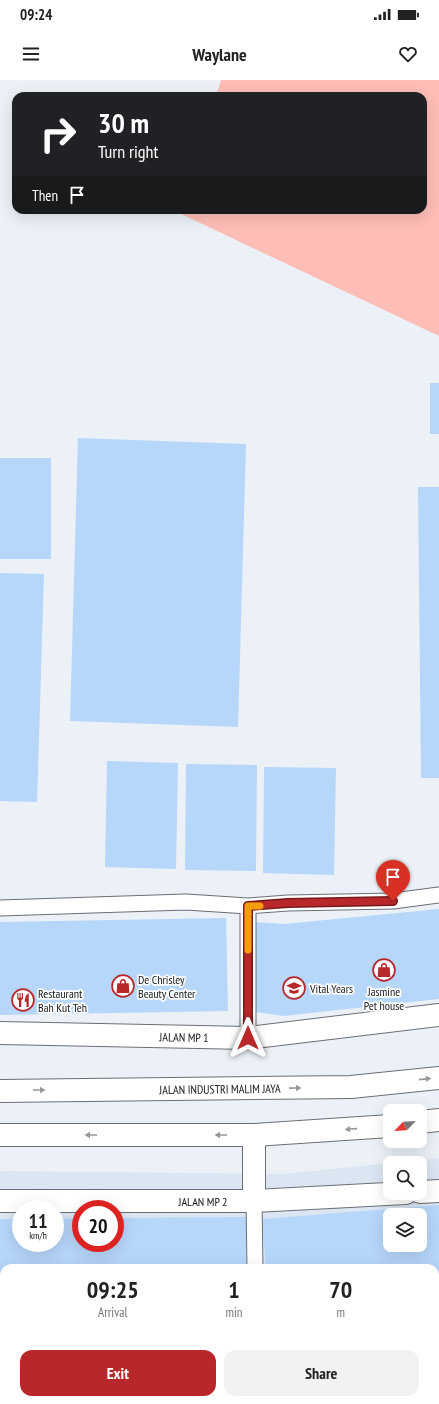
<!DOCTYPE html>
<style>
body{margin:0;font-family:"PT Sans Narrow",sans-serif;background:#f2f2f2;color:#222;height:100vh;display:flex;flex-direction:column;font-size:15px;white-space:nowrap}
*{box-sizing:border-box;margin:0}
p{font-size:13px;color:#767676}
.icon{flex:none;width:22px;height:22px;fill:none;stroke:currentColor;stroke-width:2;stroke-linecap:round;stroke-linejoin:round}
.map{position:relative;flex:1;overflow:hidden}
.sheet{position:absolute;left:0px;top:1184px;width:439px;height:140px;display:flex;flex-direction:column;background:#fff;border-radius:12px 12px 0 0;box-shadow:0 4px 16px #0002}
.sheet>*{flex:none}
.hud{position:absolute;left:12px;top:12px;width:415px;height:122px;border-radius:12px;box-shadow:0 4px 16px #0002;background:#202124;color:#fff;overflow:hidden}
.needle{width:26px;rotate:245deg}
.fabs{position:absolute;left:383px;top:1024px;display:grid;gap:8px}
.fabs a{display:grid;place-items:center;width:44px;height:44px;border-radius:8px;background:#fff;box-shadow:0 4px 16px #0002;font-size:20px}
.speed{position:absolute;left:12px;top:1120px;display:flex;gap:8px;font-size:20px;font-weight:700;text-align:center}
.speed>*{display:grid;place-content:center;width:52px;height:52px;border-radius:50%;background:#fff;box-shadow:0 4px 16px #0002;line-height:1}
.speed small{font-size:10px;font-weight:400}
.speed .limit{border:6px solid #d22;background:#fff;color:#111}
.pin{position:absolute;display:grid;place-items:center;width:34px;height:34px;color:#fff;margin:-41px -17px;border-radius:50% 50% 50% 0;rotate:-45deg;box-shadow:0 0 4px #0007}
.pin .icon{rotate:45deg}
.me{position:absolute;width:44px;margin:-22px;rotate:0deg;stroke-linejoin:round;filter:drop-shadow(0 0 3px #0008)}
.turn{display:flex;align-items:center;gap:14px;height:84px;padding:0 20px;font-size:18px}
.turn .icon{width:52px;height:52px;stroke-width:2.5}
.turn b{display:block;font-size:28px;line-height:34px}
.then{display:flex;align-items:center;height:38px;padding:0 20px;background:#0003;gap:8px;font-size:15px}
.eta{display:flex;justify-content:space-evenly;align-items:center;height:68px;text-align:center}
.eta b{font-size:24px;font-weight:700;line-height:28px}
.button{display:flex;gap:8px;margin-top:auto;padding:8px 20px}
.button a{flex:1;height:46px;border-radius:12px;background:#b8282b;color:#fff;font-size:16px;font-weight:700;line-height:46px;text-align:center}
.button a+a{background:#f2f2f2;color:#222}
.status{display:flex;justify-content:space-between;align-items:center;height:28px;padding:0 20px;background:#fff;direction:ltr}
.status svg{height:11px;fill:currentColor}
header{display:flex;justify-content:space-between;align-items:center;height:52px;padding:0 20px;background:#fff;font-size:18px;font-weight:700}
.map>svg:first-child{display:block}
</style>
<div class="status"><b>09:24</b><svg viewBox="0 0 49 12"><path d="M0 12V9h3v3zM5 12V6h3v6zM10 12V3h3v9zM15 12V0h3v12zM26 1h20v11H26zM47 4h2v5h-2z"/></svg></div>
<header><svg class="icon" aria-label="menu" viewBox="0 0 24 24"><path d="M4 6h16M4 12h16M4 18h16"/></svg>Waylane<svg class="icon" aria-label="heart" viewBox="0 0 24 24"><path d="M12 20l-8-8c-3-5 5-10 8-4 3-6 11-1 8 4z"/></svg></header>
<div class="map">
<svg width="439" height="1324" viewBox="0 0 439 1324">
<rect width="100%" height="100%" fill="#ecf1f7"/>
<path fill="#dbe6f2" fill-rule="evenodd" d="M439 1078V1324H0V1091L284 1094ZM390 1083H420V1113H390ZM21 1129H55V1163H21ZM81 1129H115V1163H81ZM390 1135H420V1165H390ZM4 1188H435V1320H4Z"/>
<path fill="#febeb7" d="M221 0H439V256L179 133 180 130H423V16H216Z"/>
<path fill="#b6d6fa" fill-rule="evenodd" d="M430 303H439V354H430Z
M78 358 246 364 238 647 70 641Z
M0 378H51V479H0Z
M418 407H439V698H421Z
M0 493 44 494 37 722 0 721Z
M107 681 178 683 176 789 105 787Z
M186 684 257 685 256 791 185 790Z
M264 687 336 688 334 795 263 793Z
M439 829V919L283 936 256 932 255 842 284 844Z
M226 838 228 931 0 935V842Z
M439 1125V1221H435V1188H266L262 1139ZM390 1135H420V1165H390Z
M246 1137V1188H4V1239H0V1139H21V1163H55V1139L81 1138V1163H115V1138Z
M0 1251H4V1320H248V1324H0Z
M435 1269H439V1324H280L279 1320H435Z"/>
<g fill="none" stroke-linecap="round" stroke-linejoin="round">
<g stroke="#6a6f74" stroke-width="17">
<path id="lane" d="M248 826V958
M0 828 186 822 248 826 288 823 393 821 439 815
M254 1121 255 1188
M435 1230H439
M0 1244H4
M257 1320V1324"/>
</g>
<g stroke="#6a6f74" stroke-width="24">
<g id="street">
<path id="s1" d="M0 953 248 958 439 935"/>
<path d="M254 1055V1121"/>
<path d="M420 1112 439 1111"/>
<path id="s2" d="M0 1121H254L406 1113"/>
</g>
</g>
<g stroke="#6a6f74" stroke-width="24">
<g id="secondary">
<path id="s3" d="M0 1011 351 1007 439 998"/>
<path d="M420 1042 439 1040"/>
<path d="M0 1055H254L390 1046"/>
</g>
</g>
<use href="#lane" stroke="#fff" stroke-width="15"/>
<use href="#street" stroke="#fff" stroke-width="22"/>
<use href="#secondary" stroke="#fff" stroke-width="22"/>
</g>
<defs><path id="oneway-solid" d="M-6-.8H1V-3.2L6.5 0L1 3.2V.8H-6Z"/></defs>
<g fill="#969798">
<use href="#oneway-solid" transform="translate(425 999) rotate(-6)"/>
<use href="#oneway-solid" transform="translate(295 1008) rotate(-1)"/>
<use href="#oneway-solid" transform="translate(39 1010)"/>
<use href="#oneway-solid" transform="translate(351 1049) rotate(176)"/>
<use href="#oneway-solid" transform="translate(91 1055) rotate(-180)"/>
<use href="#oneway-solid" transform="translate(221 1055) rotate(-180)"/>
</g>
<g fill="none" stroke-linecap="round" stroke-linejoin="round">
<g stroke="#781a1c" stroke-width="10">
<path id="route" d="M248 958V826L288 823 393 821"/>
</g>
<use href="#route" stroke="#b8282b" stroke-width="7"/>
<path stroke="#f59e0b" stroke-width="7" d="M248 870V826H260"/>
</g>
<defs>
<g id="shop-ring" transform="scale(1.15)"><circle r="9.5" fill="#fff" stroke="#b8282b" stroke-width="1.5"/><path d="M-5-2.5h2.3a2.7 3.5 0 0 1 5.4 0H5L5.5 6h-11ZM-1.5-2.5h3a1.5 2.3 0 0 0-3 0Z" fill="#b8282b"/></g>
<g id="school-ring" transform="scale(1.15)"><circle r="9.5" fill="#fff" stroke="#b8282b" stroke-width="1.5"/><path d="M0-5L7-2L0 1L-7-2ZM-4 1L0 2.5L4 1V4Q0 6-4 4Z" fill="#b8282b"/></g>
<g id="restaurant-ring" transform="scale(1.15)"><circle r="9.5" fill="#fff" stroke="#b8282b" stroke-width="1.5"/><path d="M-5-6h1v4h1v-4h1v4h1v-4h1v5L-1.5 .5V6h-2V.5L-5-1ZM5-6V6H3V1.5H1.5Q1.5-4 5-6Z" fill="#b8282b"/></g>
</defs>
<g fill-rule="evenodd">
<use href="#shop-ring" x="384" y="890"/>
<use href="#shop-ring" x="123" y="906"/>
<use href="#school-ring" x="294" y="908"/>
<use href="#restaurant-ring" x="23" y="920"/>
</g>
<g text-anchor="middle" dominant-baseline="central" stroke-width="3.5" stroke-linejoin="round" paint-order="stroke">
<g font-size="12" fill="#151719" stroke="#fff" text-anchor="start">
<text x="138" y="899">De Chrisley<tspan x="138" dy="14">Beauty Center</tspan></text>
<text x="310" y="908">Vital Years</text>
<text x="384" y="911" text-anchor="middle">Jasmine<tspan x="384" dy="14">Pet house</tspan></text>
<text x="38" y="913">Restaurant<tspan x="38" dy="14">Bah Kut Teh</tspan></text>
</g>
<g font-size="12" fill="#151719" stroke="#fff">
<text stroke="none"><textPath href="#s1" startOffset="184">JALAN MP 1</textPath></text>
<text stroke="none"><textPath href="#s3" startOffset="220">JALAN INDUSTRI MALIM JAYA</textPath></text>
<text stroke="none"><textPath href="#s2" startOffset="203">JALAN MP 2</textPath></text>
</g>
</g>
</svg>
<div class="fabs">
<a><svg class="needle" viewBox="-14 -14 28 28"><path d="M0-13l5 13h-10z" fill="#e53935"/><path d="M0 13l5-13h-10z" fill="#767676"/></svg></a>
<a><svg class="icon" aria-label="search" viewBox="0 0 24 24"><circle cx="10" cy="10" r="6"/><path d="M15 15l6 6"/></svg></a>
<a><svg class="icon" aria-label="layers" viewBox="0 0 24 24"><path d="M12 4l9 5-9 5-9-5zM3 14l9 5 9-5"/></svg></a>
</div>
<div class="speed"><div>11<small>km/h</small></div><div class="limit">20</div></div>
<div class="pin" style="left:393px;top:821px;background:#d93025"><svg class="icon" aria-label="arrive" viewBox="0 0 24 24"><path d="M6 21V4h12l-3 4 3 4H6"/></svg></div>
<svg class="me" style="left:248px;top:958px" viewBox="-20 -20 40 40"><path d="M0-17L14 15 0 8-14 15z" fill="#b8282b" stroke="#fff" stroke-width="4"/></svg>
<div class="hud">
<div class="turn"><svg class="icon" aria-label="right" viewBox="0 0 24 24"><path d="M7 20v-9h11M14 6l5 5-5 5"/></svg><div><b>30 m</b>Turn right</div></div>
<div class="then">Then<svg class="icon" aria-label="arrive" viewBox="0 0 24 24"><path d="M6 21V4h12l-3 4 3 4H6"/></svg></div>
</div>
<section class="sheet">
<div class="eta">
<div><b>09:25</b><p>Arrival</p></div>
<div><b>1</b><p>min</p></div>
<div><b>70</b><p>m</p></div>
</div>
<div class="button"><a>Exit</a><a>Share</a></div>
</section>
</div>
